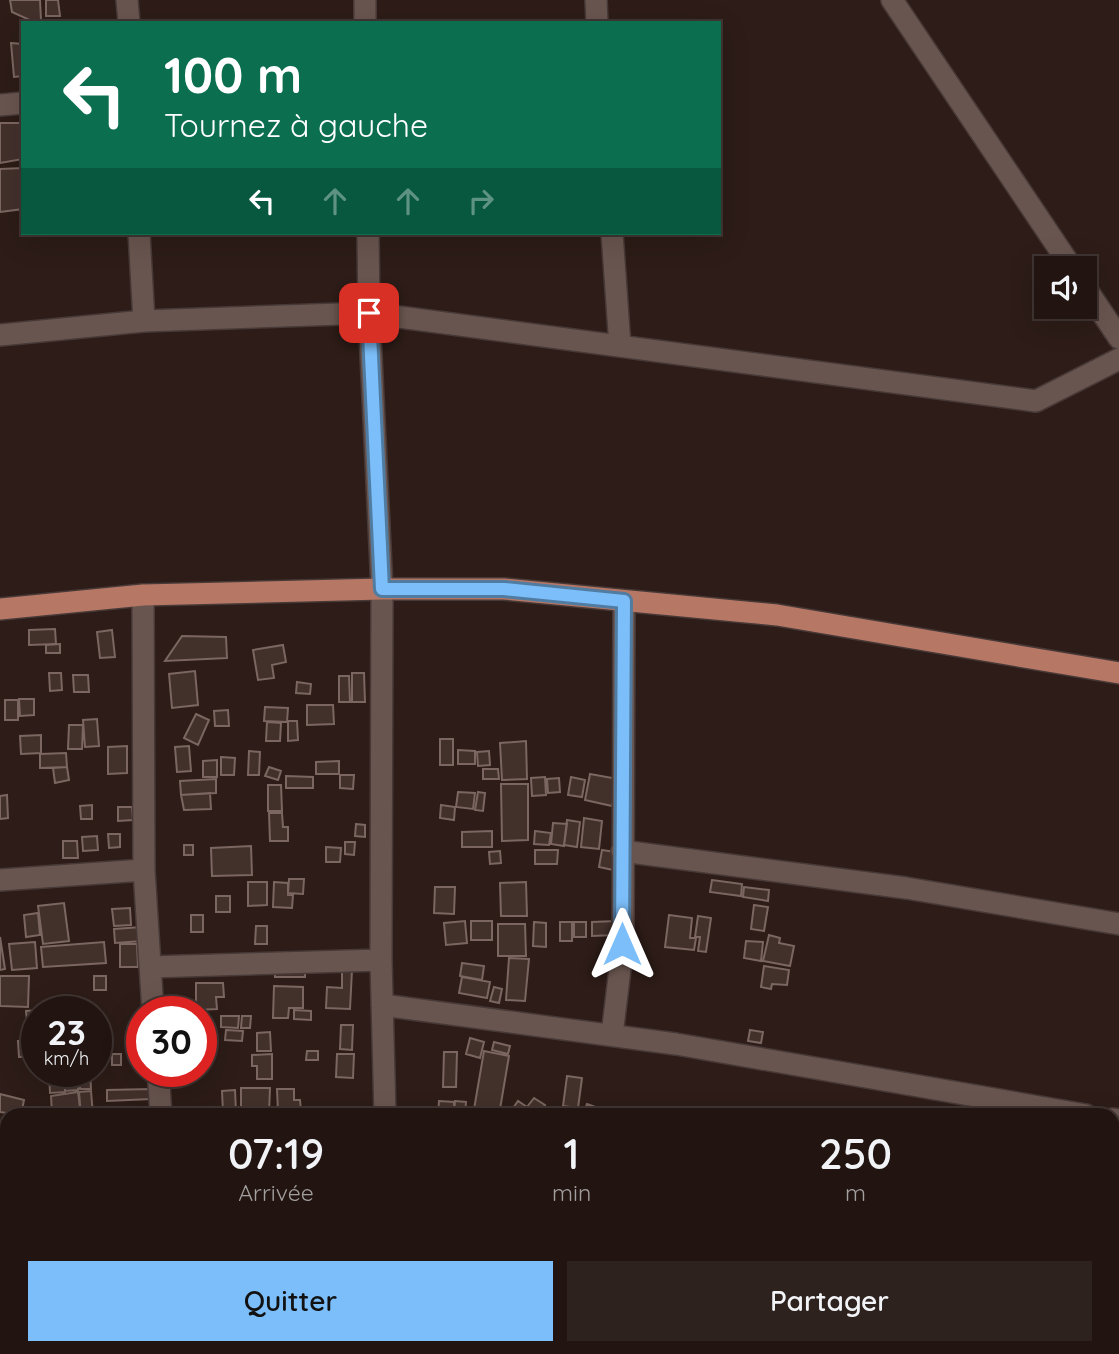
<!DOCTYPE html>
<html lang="fr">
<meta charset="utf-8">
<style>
body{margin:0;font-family:Quicksand,sans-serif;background:#2e221f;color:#f1f3f6;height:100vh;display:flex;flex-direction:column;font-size:26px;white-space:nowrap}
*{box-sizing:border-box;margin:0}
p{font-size:23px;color:#a29f9f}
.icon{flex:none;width:38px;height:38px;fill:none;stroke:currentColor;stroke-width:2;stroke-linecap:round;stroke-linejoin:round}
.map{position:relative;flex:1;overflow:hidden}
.drawer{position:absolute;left:0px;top:1108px;width:1120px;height:247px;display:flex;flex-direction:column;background:#221511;border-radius:21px 21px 0 0;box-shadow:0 7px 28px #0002,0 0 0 2px #3f3431}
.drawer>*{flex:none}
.banner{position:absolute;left:21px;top:21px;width:700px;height:214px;border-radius:0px;box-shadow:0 7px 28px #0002,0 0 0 2px #3f3431;background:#0b6e4f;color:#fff;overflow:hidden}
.fabs{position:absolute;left:1034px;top:256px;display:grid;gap:14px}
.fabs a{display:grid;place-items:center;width:63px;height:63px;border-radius:0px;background:#221511;box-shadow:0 7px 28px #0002,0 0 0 2px #3f3431;font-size:35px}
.speed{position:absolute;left:21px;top:996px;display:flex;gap:14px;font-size:35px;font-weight:700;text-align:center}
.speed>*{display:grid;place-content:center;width:91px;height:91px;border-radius:50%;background:#221511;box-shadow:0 7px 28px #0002,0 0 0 2px #3f3431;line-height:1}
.speed small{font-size:18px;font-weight:400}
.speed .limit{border:10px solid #d22;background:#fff;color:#111}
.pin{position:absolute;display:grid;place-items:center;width:60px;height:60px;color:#fff;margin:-30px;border-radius:14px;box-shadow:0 4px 10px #0006}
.me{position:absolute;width:77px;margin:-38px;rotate:0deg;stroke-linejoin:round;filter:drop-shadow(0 0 5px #0008)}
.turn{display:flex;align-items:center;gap:24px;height:147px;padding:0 28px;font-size:32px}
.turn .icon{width:91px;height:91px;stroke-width:2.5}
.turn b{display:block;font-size:49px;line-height:60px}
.lanes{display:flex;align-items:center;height:66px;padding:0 28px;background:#0003;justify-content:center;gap:35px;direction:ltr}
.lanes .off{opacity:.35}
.eta{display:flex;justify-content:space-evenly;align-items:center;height:119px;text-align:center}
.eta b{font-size:42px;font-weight:600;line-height:49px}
.primary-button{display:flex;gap:14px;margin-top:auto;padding:14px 28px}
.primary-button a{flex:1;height:80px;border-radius:0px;background:#7cbef9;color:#111;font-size:28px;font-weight:600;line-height:80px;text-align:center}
.primary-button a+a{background:#2e221f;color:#f1f3f6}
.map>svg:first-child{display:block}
</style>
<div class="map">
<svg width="1119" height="1354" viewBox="0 0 1119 1354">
<rect width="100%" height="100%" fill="#2d1c17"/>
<path fill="#42302b" stroke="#7b6661" stroke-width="2" d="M10 0H40L41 21 34 22 12 12Z
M46 0H58L60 16H46Z
M11 43 23 44V76L14 77Z
M0 123H22L23 159 0 163Z
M23 168V209L0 212V169Z
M55 629 56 644 29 645V630Z
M112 630 115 657 100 658 97 632Z
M182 636 226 637 227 658 165 661Z
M60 644V653H46V645Z
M283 645 286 662 272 665 274 678 258 680 253 650Z
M195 671 198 705 172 708 169 674Z
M49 673H61L62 690 50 691Z
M352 673H364L365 702H352Z
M73 675H88L89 692H74Z
M339 676H349L350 702H339Z
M297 682 311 684 310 694 296 693Z
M19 699H34V715L20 716Z
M5 700H18V720H5Z
M307 705H333L334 724 307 725Z
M265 707 288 708 287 722 264 721Z
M228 710 229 726H215L214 711Z
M196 714 209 720 198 745 184 738Z
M97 719 99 746 85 747 83 720Z
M288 721H297L298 740 288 741Z
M267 722 281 723 280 741H266Z
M69 725H83L82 749H68Z
M41 735V753L21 754 20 736Z
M440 739H453V765H440Z
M526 741 527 779 502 780 500 743Z
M127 746V773L108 774V747Z
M189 746 191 771 177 772 175 747Z
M458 750 475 751V764H458Z
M249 751 260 752 259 775H248Z
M489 751 490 765 478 766 477 752Z
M66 753 67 767 40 768V754Z
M221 757 235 758 234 775H221Z
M217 760V777H203V761Z
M339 761V774H316V762Z
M67 767 69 780 55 783 53 768Z
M269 767 281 771 278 780 265 776Z
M483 769H498L499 779H483Z
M590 774 618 779 612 806 585 800Z
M340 775H354L353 789 340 788Z
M286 776 313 777V788H286Z
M545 777 546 795 532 796 531 778Z
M571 777 585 780 582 797 568 795Z
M559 778 560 792 548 793 547 779Z
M216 779V793L181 795 180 781Z
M501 784H528V840L502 841Z
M268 785H281L282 811H268Z
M458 792 475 793 473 809 456 807Z
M478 792 485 793 483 811 475 810Z
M210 793 211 809 184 810 181 795Z
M7 795 8 818 0 819V796Z
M92 805V819H81L80 806Z
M441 805 455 807 454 820 440 818Z
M118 807H132L133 820 118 821Z
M269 813H282L283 827H288V841H270Z
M584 818 602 821 599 849 581 847Z
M567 820 580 822 577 847 564 845Z
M553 823 567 824 564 846 551 844Z
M356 824 365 825V837L355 836Z
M492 831V847H462V832Z
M535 831 551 833 549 845 534 844Z
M108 834H120V847L109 848Z
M97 836 98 850 83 851 82 837Z
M63 841H77L78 858H63Z
M345 842H355L354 855 345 854Z
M184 845H193V855H184Z
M251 846 252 875 212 876 211 848Z
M326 847 341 848 340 862H326Z
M535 850H558L557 864H535Z
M602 850 616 852 613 870 599 867Z
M500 851 501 863 490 864 489 852Z
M289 879H304L303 894 288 893Z
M712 880 742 884 741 896 710 892Z
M248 882H267V905L248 906Z
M274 882 288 883V895H293L292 908 273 907Z
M526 882 527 916H501L500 883Z
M435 887H455L454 914 434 913Z
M744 887 769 890 768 901 743 897Z
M216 896H230V912H216Z
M64 903 69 941 43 944 38 906Z
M754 905 768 907 764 931 751 929Z
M130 908 131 925 114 926 112 909Z
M38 913 40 935 26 937 24 915Z
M191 915H203V932H191Z
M669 915 692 918 690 938H696L694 950 665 947Z
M698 916 711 918 706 952 698 951 700 937H695Z
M465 921 467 943 446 945 444 923Z
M471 921H492V940H471Z
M616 921V935L592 936V922Z
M534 922 546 923V947L533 946Z
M560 922H572V941H560Z
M574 922H586V937H574Z
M498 924H525L526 956H498Z
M256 926H267V944H255Z
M142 927 143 941 115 943 114 929Z
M769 935 780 938 779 943 794 946 790 966 763 961Z
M0 937 5 969 0 970Z
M746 941 763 942 761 961 744 958Z
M35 942 37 968 12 970 9 944Z
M104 942 106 963 43 967 41 947Z
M120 944H137L138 967H120Z
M509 958 529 959 525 1001 506 1000Z
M305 963V977H275L274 964Z
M462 963 484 966 482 980 460 976Z
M764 966 789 970 787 985 772 984 771 989 761 987Z
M342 970H352L350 1009 326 1008 327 987 342 988Z
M0 976H29L28 1007 0 1006Z
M94 976H106V990H94Z
M462 977 490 982 487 998 459 993Z
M196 983H223L224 997H216L217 1009 196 1010Z
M274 986 303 987V1008H289L288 1018H273Z
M494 987 502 989 499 1003 490 1001Z
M41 1010 37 1012V1032L28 1033 26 1011Z
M294 1010 311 1011V1020L294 1019Z
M221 1016H239L238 1028 221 1027Z
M242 1016H251L250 1028H241Z
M142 1020V1034L132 1035 131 1021Z
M341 1025H353L352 1050 340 1049Z
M226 1030 243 1031 242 1041 225 1040Z
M750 1030 763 1032 761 1043 748 1041Z
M270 1032 271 1051H257V1033Z
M470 1038 484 1042 480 1058 466 1054Z
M34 1040 35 1056 19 1057 18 1041Z
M201 1042H205V1063L201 1064Z
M494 1042 510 1046 508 1054 492 1050Z
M307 1051H318V1060H306Z
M484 1051 509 1056 499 1115H473Z
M444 1052H457L456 1087H443Z
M112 1054H121V1065H112Z
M272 1054V1079H257V1066H252V1055Z
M337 1054H354L353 1078 336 1077Z
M49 1071H64L65 1092 50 1093Z
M64 1071H77L78 1090 65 1091Z
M79 1071H90L91 1089H80Z
M567 1076 582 1078 578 1108 563 1106Z
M241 1088H270L269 1113 241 1114Z
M151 1089V1099L107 1101V1090Z
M277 1089H294V1100H300L301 1111 278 1112Z
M235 1090 236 1112H223L222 1091Z
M91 1091 93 1115H81L79 1092Z
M78 1092 80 1108 52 1112 51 1096Z
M0 1094 24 1100 21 1115 0 1112Z
M534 1098 545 1105 538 1115 509 1114 518 1101 527 1107Z
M439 1101 454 1102V1115H438Z
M455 1101 466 1102 465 1115H454Z
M587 1104 612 1113 611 1115H583Z
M70 1348H131V1354H70Z
M257 1348H282V1354H264V1351L257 1352Z
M291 1348H304V1354H291Z
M342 1348H357L356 1354H342Z"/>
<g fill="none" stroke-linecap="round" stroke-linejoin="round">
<g stroke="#473937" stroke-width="24">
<path id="minor" d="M127 0 129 23
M365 0V23
M596 0 597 23
M892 0 1072 268
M0 105 23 103
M139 233 144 321
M368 233 369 313 382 589 381 960 385 1115
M612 233 620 346
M1085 287 1119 338
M0 335 144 321 369 313 1036 401 1119 359
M143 595 144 870 153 1012
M622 851 906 888 1119 924
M0 880 144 870
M150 967 381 960
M382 1005 676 1044 1086 1115
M612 1035 623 944 624 601
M158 1071 161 1115
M1113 1119 1119 1120
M180 1348V1354
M391 1348V1354
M998 1354 999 1348"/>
</g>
<g stroke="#473937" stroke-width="24">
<path id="major" d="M0 609 143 595 382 589H504L777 615 1119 673"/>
</g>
<use href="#minor" stroke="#69554f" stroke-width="21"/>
<use href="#major" stroke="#b67765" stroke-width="21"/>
</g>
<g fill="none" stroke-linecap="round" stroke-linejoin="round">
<g stroke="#517ca2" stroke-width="18">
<path id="route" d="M369 313 382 589H504L624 601 622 944"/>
</g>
<use href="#route" stroke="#7cbef9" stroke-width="12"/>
</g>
</svg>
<div class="fabs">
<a><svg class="icon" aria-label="sound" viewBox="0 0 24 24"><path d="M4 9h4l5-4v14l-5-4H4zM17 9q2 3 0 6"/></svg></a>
</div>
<div class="speed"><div>23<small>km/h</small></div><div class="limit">30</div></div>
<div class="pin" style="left:369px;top:313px;background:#d93025"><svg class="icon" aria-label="arrive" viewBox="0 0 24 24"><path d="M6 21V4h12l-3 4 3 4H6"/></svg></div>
<svg class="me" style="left:622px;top:944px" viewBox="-20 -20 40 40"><path d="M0-17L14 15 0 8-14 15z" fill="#7cbef9" stroke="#fff" stroke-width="4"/></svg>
<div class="banner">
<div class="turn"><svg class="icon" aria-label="left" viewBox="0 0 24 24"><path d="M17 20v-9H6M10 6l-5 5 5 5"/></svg><div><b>100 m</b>Tournez à gauche</div></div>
<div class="lanes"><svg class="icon" aria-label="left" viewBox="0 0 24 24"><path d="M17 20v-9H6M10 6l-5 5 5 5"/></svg><svg class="icon off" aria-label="ahead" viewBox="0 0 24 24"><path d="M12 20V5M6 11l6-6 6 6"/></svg><svg class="icon off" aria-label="ahead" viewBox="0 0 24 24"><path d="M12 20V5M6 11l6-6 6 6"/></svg><svg class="icon off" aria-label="right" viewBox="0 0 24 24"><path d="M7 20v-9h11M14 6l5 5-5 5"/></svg></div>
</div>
<section class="drawer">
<div class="eta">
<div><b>07:19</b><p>Arrivée</p></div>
<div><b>1</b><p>min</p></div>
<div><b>250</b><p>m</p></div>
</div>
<div class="primary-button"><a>Quitter</a><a>Partager</a></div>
</section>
</div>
